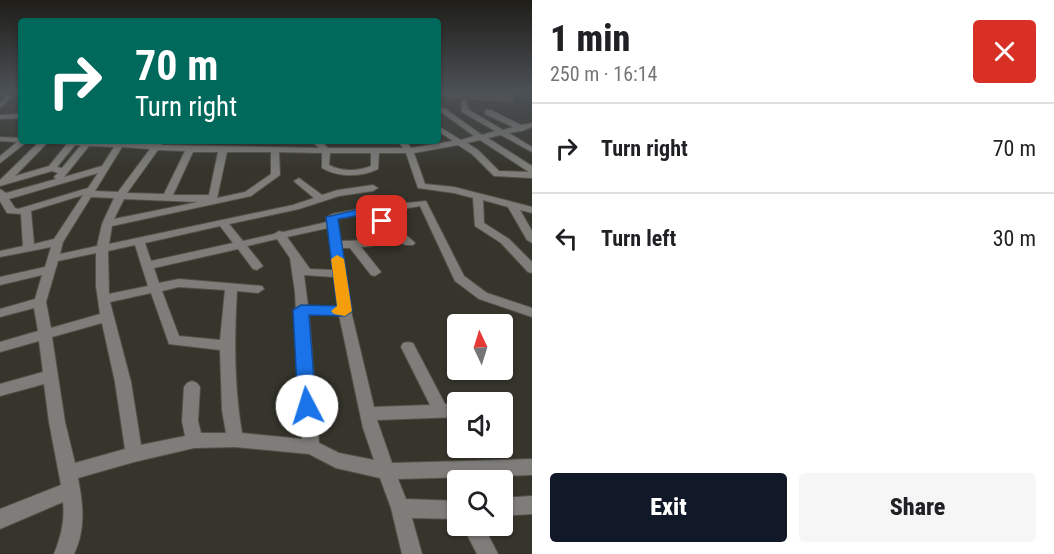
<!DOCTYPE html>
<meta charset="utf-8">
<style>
body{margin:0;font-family:"Roboto Condensed",sans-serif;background:#f6f6f6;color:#202124;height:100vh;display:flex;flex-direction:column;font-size:22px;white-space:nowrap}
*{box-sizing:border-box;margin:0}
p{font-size:20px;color:#757577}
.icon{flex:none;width:33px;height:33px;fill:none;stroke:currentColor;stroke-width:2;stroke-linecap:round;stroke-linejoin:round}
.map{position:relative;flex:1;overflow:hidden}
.side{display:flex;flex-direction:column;background:#fff;width:522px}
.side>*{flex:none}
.guide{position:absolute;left:18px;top:18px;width:423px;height:126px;border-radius:6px;box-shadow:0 2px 4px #0004;background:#00695c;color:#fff;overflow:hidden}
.needle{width:39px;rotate:356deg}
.controls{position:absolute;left:447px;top:314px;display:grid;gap:12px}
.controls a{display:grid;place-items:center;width:66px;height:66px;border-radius:6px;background:#fff;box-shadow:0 2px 4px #0004;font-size:30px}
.pin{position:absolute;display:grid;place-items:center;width:51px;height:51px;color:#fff;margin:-26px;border-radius:12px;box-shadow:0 3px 9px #0006}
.me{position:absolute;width:66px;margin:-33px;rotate:355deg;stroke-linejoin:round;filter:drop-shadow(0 0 4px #0008)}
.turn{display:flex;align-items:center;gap:21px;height:126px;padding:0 18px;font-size:27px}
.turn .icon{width:78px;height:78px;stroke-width:2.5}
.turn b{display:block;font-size:42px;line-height:51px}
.round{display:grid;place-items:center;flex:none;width:63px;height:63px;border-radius:6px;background:#f6f6f6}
.summary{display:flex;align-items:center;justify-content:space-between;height:102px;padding:0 18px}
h1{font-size:36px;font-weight:800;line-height:45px}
.action{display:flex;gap:12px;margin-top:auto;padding:12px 18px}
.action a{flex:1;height:69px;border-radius:6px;background:#111827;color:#fff;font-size:24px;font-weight:800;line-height:69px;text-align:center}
.action a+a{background:#f6f6f6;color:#202124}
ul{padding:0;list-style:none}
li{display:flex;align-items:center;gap:18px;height:90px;padding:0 18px;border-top:2px solid #e0e0e0}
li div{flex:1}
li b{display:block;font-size:22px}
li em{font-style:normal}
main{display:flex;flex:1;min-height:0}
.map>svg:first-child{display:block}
</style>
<main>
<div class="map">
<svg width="532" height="554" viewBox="0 0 532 554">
<rect width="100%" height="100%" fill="#36352c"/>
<path fill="#615c3d" d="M438 91H518L512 102 438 98Z"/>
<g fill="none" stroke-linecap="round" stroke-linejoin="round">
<g stroke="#535249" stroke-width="2">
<path id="street" d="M0 91H6L12 97 0 108V102L5 97Z
M464 100 467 102 468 109 503 130 513 127 485 114V110H491L521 125 532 123V127L522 131 509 133 532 147V152L501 135 488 138 532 166V178L494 176 472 154 458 145 414 153 425 184 454 187 532 207V213L520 210 532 231V243L527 240 508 207 483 200 484 223 509 239 532 262V273L528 272 501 243 475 226 473 198 454 193 418 188 406 153H379L378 169C361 177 339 178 322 168V153L279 152 280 175 251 196 112 226 109 244 293 205 314 198 296 183 294 181 299 178 322 195 338 190 373 185 378 188 373 191 339 196 299 209 229 224 243 241 274 234 279 231 283 232 327 222V217L332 214 369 207 426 201 464 276 487 293 532 308V317L479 299 455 281 420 206 379 213 413 241 415 243 413 245H405L368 214 337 219 341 241 373 240 379 243 373 246 361 247 381 272 375 276 371 275 350 248H342L351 311 374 407 430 405 401 347 403 343 408 342 413 343 445 404 458 403V417L377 420 392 463 532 459V475L398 479 406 499 458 501V519L412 518 422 554H402L391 508 380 478 336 468 309 454 235 447 194 448 134 462 78 478C83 504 86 529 74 554H54C61 536 65 521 63 502L0 529V509L61 485 49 422 44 384 0 396V384L43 372 39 341 0 352V342L38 331 34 308 0 317V309L35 299 42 275 0 285V277L45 267 51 247 0 257V251L23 246 21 214 7 213 0 201V189L6 193 56 179 54 177 58 173 52 171 0 186V180L40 141H95L153 144 156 141H164L161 145 319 148 312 141H321L328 148H403L398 141H406L411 148 453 141 438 131V126L461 140 474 136 441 112V108H444L482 135 495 131 462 112 461 102ZM480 140 529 172H530L499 171 478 150 467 143ZM49 141 53 143 67 144 49 166 15 176ZM75 145H81L62 168 57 167ZM89 146 114 147 102 166 64 177ZM122 147 150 149 118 192 95 191ZM158 150 185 151 164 194 127 193ZM193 152H218L209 195H173ZM227 152H271V174L245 192 217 198ZM330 153H371V166C358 171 342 172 329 165ZM98 173 88 188 18 209 15 208 9 199ZM83 195 54 239 34 244 31 211ZM91 197 114 198 102 224 97 246 60 254 63 242ZM124 199 198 202 114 219ZM220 226 233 243 151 261 145 243ZM328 228 333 270 310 269 287 237ZM277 239 290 258 295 292 302 439 242 433C234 386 234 339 237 291L258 293 264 289 262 286 179 279 159 283 154 268 238 249 253 269 257 270 263 266 247 246ZM135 245 148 286 109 294 108 251ZM96 253V286L100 314 51 328 46 302 58 261ZM304 275 334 277 338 306H308ZM179 287 225 290 220 340 179 336 162 291ZM151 293 169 344 220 350 222 410 226 433H201L198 421 200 387 197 383 192 381 187 383 184 387 182 421 185 436 141 445 131 382 110 302ZM309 315H339L363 428 374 460 339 453 319 443ZM102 323 115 382 125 449 75 463 65 422 52 337Z
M21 114V118L0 119V115Z
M0 137 21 138V141H28L0 163V156L17 142 0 141Z
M532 496V514L502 516V498Z
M462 525H483L498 554H477Z"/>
</g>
<use href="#street" fill="#7e7d79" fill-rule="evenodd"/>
</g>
<linearGradient id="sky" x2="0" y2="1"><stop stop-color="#1e1d18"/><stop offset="0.54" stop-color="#4c5156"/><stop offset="1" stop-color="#4c5156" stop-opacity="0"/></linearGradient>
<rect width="532" height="169" fill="url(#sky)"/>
<path fill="#1a73e8" stroke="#114b97" stroke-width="1.5" d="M369 207 387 218V223H378L367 214 338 219 352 311 345 316 309 315 316 406 314 412 307 414 301 412 298 406 293 310 301 305 337 306 326 217Z"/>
<path fill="#f59e0b" d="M337 255 344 259 352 311 345 316 334 314 331 311 337 306 331 259Z"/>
</svg>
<div class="controls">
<a><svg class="needle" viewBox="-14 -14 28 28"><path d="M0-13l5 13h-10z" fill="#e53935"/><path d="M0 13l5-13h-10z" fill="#757577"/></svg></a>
<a><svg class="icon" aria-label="sound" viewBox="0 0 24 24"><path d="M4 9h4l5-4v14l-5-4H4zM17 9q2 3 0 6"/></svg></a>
<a><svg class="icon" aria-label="search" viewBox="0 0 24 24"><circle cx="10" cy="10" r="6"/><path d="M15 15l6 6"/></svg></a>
</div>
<div class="pin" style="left:382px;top:221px;background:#d93025"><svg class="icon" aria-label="arrive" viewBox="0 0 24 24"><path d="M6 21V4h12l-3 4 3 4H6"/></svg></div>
<svg class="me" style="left:307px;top:406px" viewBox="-20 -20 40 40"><circle r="19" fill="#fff"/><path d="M0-13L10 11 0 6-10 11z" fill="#1a73e8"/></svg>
<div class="guide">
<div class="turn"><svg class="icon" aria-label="right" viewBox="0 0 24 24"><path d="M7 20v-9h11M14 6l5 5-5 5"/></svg><div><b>70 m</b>Turn right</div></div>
</div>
</div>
<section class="side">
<div class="summary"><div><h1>1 min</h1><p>250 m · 16:14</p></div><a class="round" style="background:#d93025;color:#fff"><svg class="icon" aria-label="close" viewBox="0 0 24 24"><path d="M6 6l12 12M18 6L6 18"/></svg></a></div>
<ul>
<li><svg class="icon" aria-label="right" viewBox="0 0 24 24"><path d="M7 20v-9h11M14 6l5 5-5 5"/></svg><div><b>Turn right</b></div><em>70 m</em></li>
<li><svg class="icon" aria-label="left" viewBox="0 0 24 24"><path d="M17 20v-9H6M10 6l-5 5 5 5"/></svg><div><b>Turn left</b></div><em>30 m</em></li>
</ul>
<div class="action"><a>Exit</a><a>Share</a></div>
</section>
</main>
